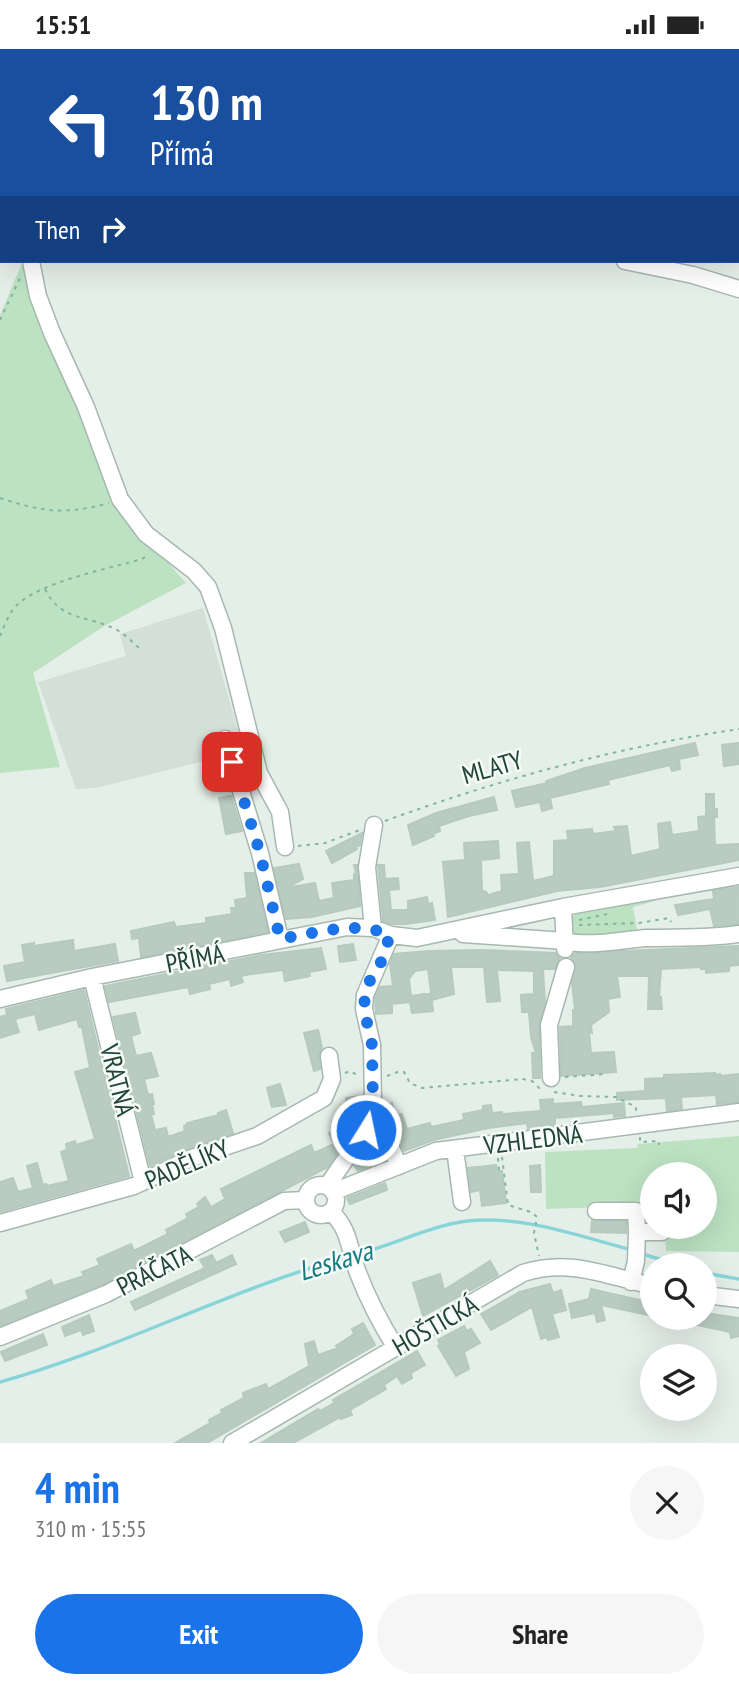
<!DOCTYPE html>
<meta charset="utf-8">
<style>
body{margin:0;font-family:"PT Sans Narrow",sans-serif;background:#f6f6f6;color:#222;height:100vh;display:flex;flex-direction:column;font-size:26px;white-space:nowrap}
*{box-sizing:border-box;margin:0}
p{font-size:23px;color:#767676}
.icon{flex:none;width:38px;height:38px;fill:none;stroke:currentColor;stroke-width:2;stroke-linecap:round;stroke-linejoin:round}
.map{position:relative;height:1394px;overflow:hidden}
.panel{display:flex;flex-direction:column;background:#fff;flex:1}
.panel>*{flex:none}
.banner{position:absolute;left:0px;top:0px;width:740px;height:214px;box-shadow:0 7px 28px #0002;background:#1a4fa0;color:#fff;overflow:hidden}
.controls{position:absolute;left:640px;top:1113px;display:grid;gap:14px}
.controls a{display:grid;place-items:center;width:77px;height:77px;border-radius:50%;background:#fff;box-shadow:0 7px 28px #0002;font-size:35px}
.pin{position:absolute;display:grid;place-items:center;width:60px;height:60px;color:#fff;margin:-30px;border-radius:14px;box-shadow:0 4px 10px #0006}
.me{position:absolute;width:77px;margin:-38px;rotate:10deg;stroke-linejoin:round;filter:drop-shadow(0 0 5px #0008)}
.turn{display:flex;align-items:center;gap:24px;height:147px;padding:0 35px;font-size:32px}
.turn .icon{width:91px;height:91px;stroke-width:2.5}
.turn b{display:block;font-size:49px;line-height:60px}
.then{display:flex;align-items:center;height:66px;padding:0 35px;background:#0003;gap:14px;font-size:26px}
.round{display:grid;place-items:center;flex:none;width:74px;height:74px;border-radius:37px;background:#f6f6f6}
.overview{display:flex;align-items:center;justify-content:space-between;height:119px;padding:0 35px}
h1{font-size:42px;font-weight:600;line-height:52px;color:#1a73e8}
.button{display:flex;gap:14px;margin-top:auto;padding:14px 35px}
.button a{flex:1;height:80px;border-radius:42px;background:#1a73e8;color:#fff;font-size:28px;font-weight:600;line-height:80px;text-align:center}
.button a+a{background:#f6f6f6;color:#222}
.status{display:flex;justify-content:space-between;align-items:center;height:49px;padding:0 35px;background:#fff;direction:ltr}
.status svg{height:19px;fill:currentColor}
.map>svg:first-child{display:block}
</style>
<div class="status"><b>15:51</b><svg viewBox="0 0 49 12"><path d="M0 12V9h3v3zM5 12V6h3v6zM10 12V3h3v9zM15 12V0h3v12zM26 1h20v11H26zM47 4h2v5h-2z"/></svg></div>
<div class="map">
<svg width="739" height="1394" viewBox="0 0 739 1394">
<rect width="100%" height="100%" fill="#e5efe9"/>
<path fill="#d2e0d8" d="M203 559 244 702 96 739 76 740 38 633 126 607 120 585Z"/>
<path fill="#bce2c2" d="M74 0H644L645 2H77Z
M23 212 110 448 186 534 106 576 33 624 60 718 0 724V266Z
M655 846V852L633 858 638 886 577 887 572 882 570 869 575 863Z
M739 1087V1203L666 1202 665 1178H705V1125H653V1176L640 1177 639 1157 546 1160 545 1103 637 1099 638 1095Z"/>
<g fill="none" stroke-linecap="round" stroke-linejoin="round">
<path stroke="#88d5d9" stroke-width="3.5" d="M357 1205C394 1196 429 1177 467 1172 523 1166 578 1187 632 1201
M642 1205 680 1216
M705 1224 739 1230
M0 1333C119 1300 228 1241 347 1208"/>
</g>
<path fill="#b9cbc2" stroke="#b6cabf" stroke-width="2" d="M695 694 698 706 679 710 680 720 672 722 670 716 608 731 609 735 550 749 552 759 542 762 540 753 516 758 512 742 547 734 546 732 585 719Z
M739 694V715L724 717 722 696Z
M706 745H714V760H717V768H714L715 796 739 795V811L600 838 557 842 448 868 443 813 465 811 464 794 498 792 499 809 481 811 482 842 486 843 488 846 502 842 501 826 519 825 517 794 529 793 533 832 554 827V792L568 791 567 782 592 780 593 785 616 782 614 778 627 777 631 807 660 800 658 775 670 773 672 786 699 782 698 768 706 767Z
M229 747H231L242 782 226 785 219 749Z
M494 748 497 761 469 767 439 777 440 782 433 785 434 787 413 796 408 776 436 764Z
M362 784 360 796 356 798 357 800 332 814 326 802Z
M299 815 303 830 286 839 315 834 319 852 334 849 332 834 354 831V825L356 824 354 816H357L360 857 312 868 286 870 274 819Z
M378 816H384L385 830 398 829 399 840 389 841 391 861H408V852L427 848 428 855 432 854 435 871 406 875H392L383 872Z
M245 824H254L268 883 141 908 139 889 132 890 131 882 174 873 176 878 206 874V869L232 865 231 859H236L235 851 247 849Z
M739 838V875L714 877 710 860 678 866 675 856 714 850 713 842Z
M73 891 74 902 115 895 118 912 7 932 4 917 25 913 22 896 34 894V897Z
M353 895 356 911 340 913 338 897Z
M739 897V916L729 917V922L706 924V920H701V918L661 920 659 948H661L662 960H648L649 927H617L620 948 608 950 609 963 591 976 592 984 589 983 591 1004 614 1003 616 1023 561 1027 560 978 573 977V961H575L572 934 576 916 571 909 575 904Z
M321 899 326 920 309 923 310 927 285 932 283 921 251 925 241 927 243 933 231 937 230 930 209 935 210 940 190 945 188 938 109 953 105 937 261 906Z
M483 901 556 904 560 909 555 920H543L545 954 539 976 540 1029H533L532 1004H536L531 988 529 963H522L521 946 534 945V922L497 921 500 952 487 953 484 918H451L454 945 432 951 428 920 415 922 409 930 411 947 431 944 433 962 412 964 410 953 392 955V964L376 965 375 949 380 938 393 937 390 915 394 905 428 902Z
M84 941 129 1127 0 1163V1133L13 1129 18 1143 33 1139 27 1117 37 1114 43 1136 46 1135 47 1137 69 1132 61 1103 67 1101 66 1095 75 1092 76 1096 95 1090 75 1023 90 1019 82 978H79L77 970 39 981 35 965 15 970 19 983 0 989V968L7 966 6 960Z
M135 964 140 984 131 987 136 1007 151 1004 158 1027 144 1030 148 1046 152 1045 154 1055H152L154 1065H151L155 1081 166 1079 168 1088 185 1082 184 1077 187 1076V1074L219 1066 218 1064 226 1061 233 1084 186 1100 150 1117 113 968Z
M318 981 322 999 319 1008 320 1020 314 1022 304 984Z
M715 1024V1026L720 1025 721 1027 739 1025V1053L717 1055 716 1046 681 1048 682 1060 667 1062 666 1049 617 1051V1044L645 1042V1030L664 1029V1026Z
M280 1035 286 1056 272 1058 267 1039Z
M362 1047 356 1076 328 1118 103 1235 0 1277V1262L29 1250 26 1242 51 1231 53 1237 84 1227 82 1223 100 1216 97 1210 131 1195 134 1202 168 1185 166 1181 188 1169 186 1165 199 1158 197 1155 205 1148 211 1158 225 1150 221 1140 311 1096 314 1104 334 1095 329 1084 336 1080 346 1067V1049Z
M553 1050V1055L581 1053 582 1058 624 1054 625 1067 614 1068V1064L555 1069V1076L528 1080 527 1074 488 1079 434 1091 404 1102 392 1076 395 1074 379 1073 380 1070 386 1068 383 1057 392 1054 395 1066 402 1065 407 1080 430 1074 431 1078 464 1071 463 1065 483 1061V1057L491 1056 492 1064 502 1063V1065L541 1062 540 1051Z
M375 1089 385 1111 358 1122 354 1116Z
M496 1116 497 1122H502L506 1154 482 1157 480 1141 471 1143 468 1119Z
M540 1116 541 1143H531L530 1117Z
M385 1134 387 1141 350 1155 347 1149Z
M592 1171 626 1172V1184L591 1183Z
M305 1173 309 1183 285 1193 280 1183Z
M212 1206 216 1214 232 1206 236 1215 135 1261 131 1253 205 1219 200 1211Z
M490 1212 498 1226 423 1267 413 1234 440 1225 444 1241Z
M550 1235 553 1244 561 1241 566 1261 552 1265 559 1288 548 1291 547 1288 541 1290 532 1258 491 1281 481 1265 520 1243Z
M591 1240 653 1254V1267L601 1256 605 1271 597 1273 595 1264 572 1269 569 1255 589 1250Z
M705 1264 739 1269V1287L731 1289 730 1283 679 1272 680 1269H705Z
M89 1266 94 1282 83 1286 81 1281 65 1287 62 1278Z
M363 1274 375 1296 207 1394H175L210 1374 209 1371 222 1364 221 1361 244 1349 243 1344 266 1335 268 1340 309 1317 305 1295 314 1292 318 1306 338 1299 336 1297 354 1285 352 1280Z
M464 1277 467 1282 471 1280 480 1294 464 1303 469 1320 456 1327 438 1297 440 1296 438 1291Z
M43 1285 47 1296 5 1312 1 1303Z
M417 1302 425 1316 411 1324 412 1329 402 1335 397 1327 384 1336 386 1340 350 1361 352 1366 341 1370 340 1368 293 1394H261L318 1360 320 1362 334 1354 333 1351Z"/>
<g fill="none" stroke-linecap="round" stroke-linejoin="round">
<g stroke="#a6b8b0" stroke-width="19">
<path id="minor" d="M0 9 2 11
M0 90 2 95
M31 212 38 247 52 284 86 358 120 450 146 485 194 522 208 538 223 579 259 724 280 763 285 798
M625 212 693 226 739 240
M225 690 260 804 280 890
M563 858 565 900
M373 879 367 818 374 776
M463 885 565 892C591 898 620 891 647 889 678 888 708 890 739 885
M92 928 143 1133
M0 950 92 928 347 878 373 879 391 886 417 889 563 858 739 827
M551 1029 549 976 566 918
M384 1083 399 1117
M455 1100 462 1153
M306 1151a15 15 0 1 1 30 0a15 15 0 1 1-30 0Z
M327 1137 366 1081 373 1056 372 996 364 960 365 946 391 886
M333 1143 436 1102 739 1063
M596 1162H636L637 1183
M331 1163C350 1180 349 1201 358 1224 368 1250 381 1275 396 1299
M0 1174 134 1137 189 1110 257 1087 324 1049 332 1030 329 1007
M631 1233 636 1212 637 1183H662
M705 1246 739 1250
M0 1288 106 1245 284 1152 305 1151
M232 1394 523 1224C571 1209 606 1227 653 1237"/>
</g>
<path stroke="#82b6a0" stroke-width="2" stroke-dasharray="3.5 5" stroke-linecap="butt" d="M641 0 643 2
M650 0 651 2
M685 0V2
M738 44H739
M738 46H739
M0 271 20 229
M0 449C42 463 65 466 109 454
M45 540C61 573 89 566 117 581 125 585 132 593 139 599
M0 587C4 578 8 566 15 558 38 533 108 520 142 510L148 506
M385 772C500 730 618 698 739 680
M298 797 325 794 360 781
M579 871 607 865
M579 876 639 874 669 869 671 873
M345 1024 350 1022 359 1027
M387 1027 400 1022 404 1023 410 1034 422 1039 523 1030 532 1032 540 1040
M565 1028 606 1025
M554 1043 580 1047 616 1048 636 1058V1062
M640 1088V1093L659 1092V1096
M502 1108 508 1156 531 1163 537 1168 534 1184 539 1207
M498 1109 499 1122"/>
<use href="#minor" stroke="#fff" stroke-width="16"/>
</g>
<g fill="none" stroke-linecap="round" stroke-linejoin="round">
<path stroke="#1a73e8" stroke-width="12" stroke-dasharray="0 21.6" d="M232 713 260 804 280 890C317 884 355 871 390 886L381 913 368 935 365 946 364 960 372 996 373 1056 366 1081"/>
</g>
<g text-anchor="middle" dominant-baseline="central" stroke-width="5" stroke-linejoin="round" paint-order="stroke">
<g font-size="26" fill="#214437" stroke="#f6fbf8">
<text transform="translate(492 718) rotate(-16)">MLATY</text>
<text transform="translate(195 909) rotate(-11)">PŘÍMÁ</text>
<text transform="translate(118 1031) rotate(76)">VRATNÁ</text>
<text transform="translate(533 1090) rotate(-7)">VZHLEDNÁ</text>
<text transform="translate(187 1115) rotate(-23)">PADĚLÍKY</text>
<text transform="translate(154 1221) rotate(-27)">PRÁČATA</text>
<text transform="translate(435 1276) rotate(-30)">HOŠTICKÁ</text>
</g>
<g font-size="28" font-style="italic" fill="#147a81" stroke="#f6fbf8">
<text transform="translate(335 1211) rotate(-17)">Leskava</text>
</g>
</g>
</svg>
<div class="controls">
<a><svg class="icon" aria-label="sound" viewBox="0 0 24 24"><path d="M4 9h4l5-4v14l-5-4H4zM17 9q2 3 0 6"/></svg></a>
<a><svg class="icon" aria-label="search" viewBox="0 0 24 24"><circle cx="10" cy="10" r="6"/><path d="M15 15l6 6"/></svg></a>
<a><svg class="icon" aria-label="layers" viewBox="0 0 24 24"><path d="M12 4l9 5-9 5-9-5zM3 14l9 5 9-5"/></svg></a>
</div>
<div class="pin" style="left:232px;top:713px;background:#d93025"><svg class="icon" aria-label="arrive" viewBox="0 0 24 24"><path d="M6 21V4h12l-3 4 3 4H6"/></svg></div>
<svg class="me" style="left:366px;top:1081px" viewBox="-20 -20 40 40"><circle r="17" fill="#1a73e8" stroke="#fff" stroke-width="3"/><path d="M0-11L8 9 0 5-8 9z" fill="#fff"/></svg>
<div class="banner">
<div class="turn"><svg class="icon" aria-label="left" viewBox="0 0 24 24"><path d="M17 20v-9H6M10 6l-5 5 5 5"/></svg><div><b>130 m</b>Přímá</div></div>
<div class="then">Then<svg class="icon" aria-label="right" viewBox="0 0 24 24"><path d="M7 20v-9h11M14 6l5 5-5 5"/></svg></div>
</div>
</div>
<section class="panel">
<div class="overview"><div><h1>4 min</h1><p>310 m · 15:55</p></div><a class="round"><svg class="icon" aria-label="close" viewBox="0 0 24 24"><path d="M6 6l12 12M18 6L6 18"/></svg></a></div>
<div class="button"><a>Exit</a><a>Share</a></div>
</section>
